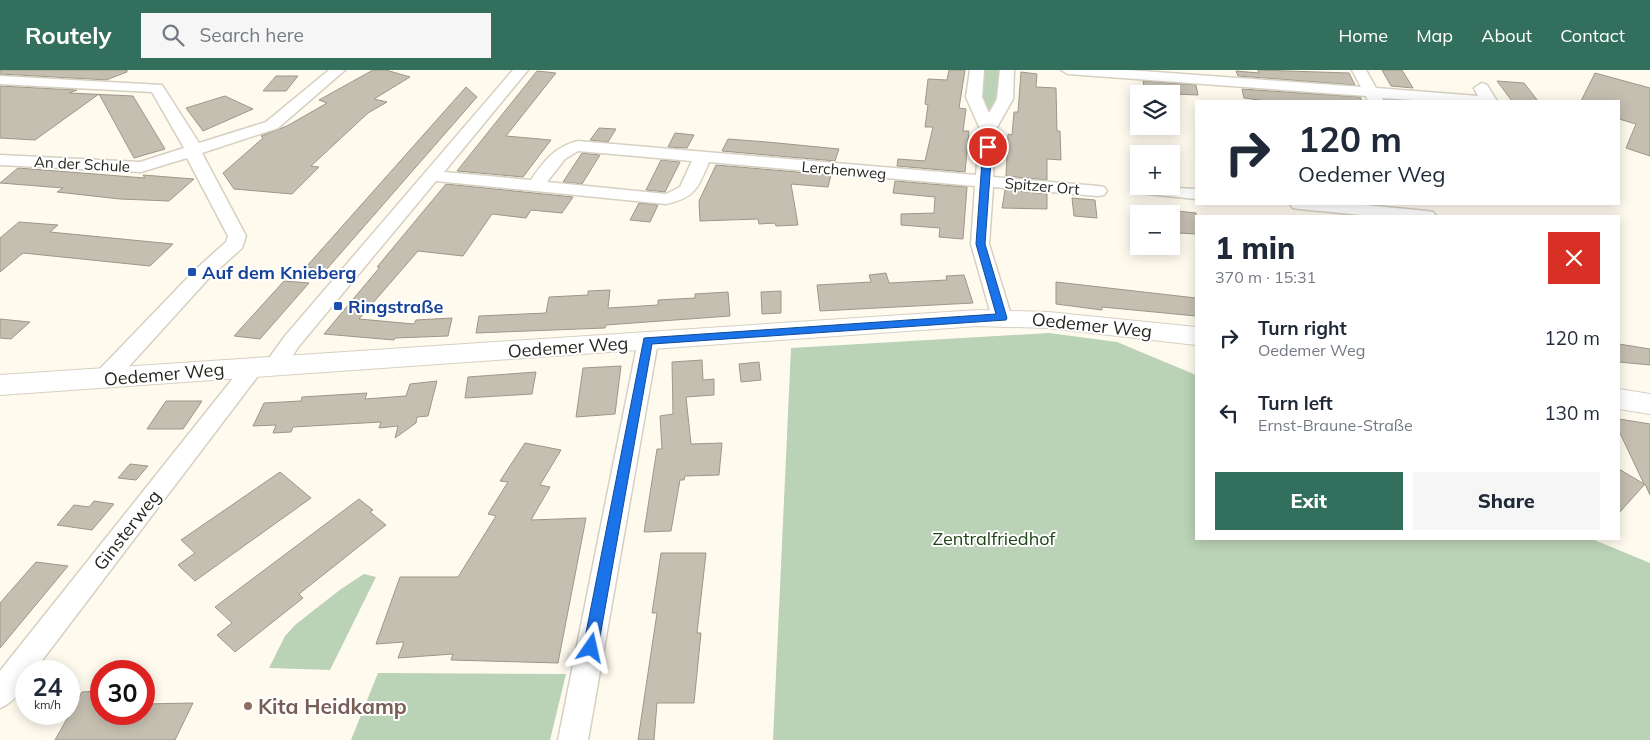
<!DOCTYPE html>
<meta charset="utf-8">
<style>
body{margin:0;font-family:Mulish,sans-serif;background:#f6f6f7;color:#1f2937;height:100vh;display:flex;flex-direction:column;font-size:19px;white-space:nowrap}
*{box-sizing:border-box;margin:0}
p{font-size:16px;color:#747a83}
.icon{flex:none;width:28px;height:28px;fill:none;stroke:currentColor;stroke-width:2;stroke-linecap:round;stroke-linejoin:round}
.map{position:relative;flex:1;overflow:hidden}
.details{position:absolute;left:1195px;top:145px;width:425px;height:325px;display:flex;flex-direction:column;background:#fff;border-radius:0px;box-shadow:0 2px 12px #0003}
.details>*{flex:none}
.hud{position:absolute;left:1195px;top:30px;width:425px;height:105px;border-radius:0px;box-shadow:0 2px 12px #0003;background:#fff;color:#1f2937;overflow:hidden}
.fabs{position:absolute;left:1130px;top:15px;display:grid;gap:10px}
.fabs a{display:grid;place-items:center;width:50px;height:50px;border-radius:0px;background:#fff;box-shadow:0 2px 12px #0003;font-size:25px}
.speed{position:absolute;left:15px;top:590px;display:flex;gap:10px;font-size:25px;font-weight:700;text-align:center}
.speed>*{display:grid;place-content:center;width:65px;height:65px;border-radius:50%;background:#fff;box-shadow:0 2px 12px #0003;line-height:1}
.speed small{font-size:12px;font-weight:400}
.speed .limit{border:8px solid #d22;background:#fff;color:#111}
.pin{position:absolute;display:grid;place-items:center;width:42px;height:42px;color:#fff;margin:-21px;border:2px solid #fff;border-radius:50%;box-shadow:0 1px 5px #0007}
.me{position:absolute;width:55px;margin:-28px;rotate:11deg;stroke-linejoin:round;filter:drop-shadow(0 0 4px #0008)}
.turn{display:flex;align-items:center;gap:18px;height:105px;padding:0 20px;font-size:22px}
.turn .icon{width:65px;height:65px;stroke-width:2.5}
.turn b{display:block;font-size:35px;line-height:42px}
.round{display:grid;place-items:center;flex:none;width:52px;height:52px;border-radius:0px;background:#f6f6f7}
.overview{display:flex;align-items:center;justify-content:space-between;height:85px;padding:0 20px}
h1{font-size:30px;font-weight:800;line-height:38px}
.cta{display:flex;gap:10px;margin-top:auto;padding:10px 20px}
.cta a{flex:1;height:58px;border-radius:0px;background:#32705d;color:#fff;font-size:20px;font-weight:800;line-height:58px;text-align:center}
.cta a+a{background:#f6f6f7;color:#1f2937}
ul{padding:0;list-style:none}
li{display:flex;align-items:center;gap:15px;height:75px;padding:0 20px}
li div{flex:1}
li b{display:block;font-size:19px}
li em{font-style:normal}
header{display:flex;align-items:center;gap:30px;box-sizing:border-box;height:70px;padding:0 25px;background:#32705d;color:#fff}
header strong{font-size:24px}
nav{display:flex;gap:28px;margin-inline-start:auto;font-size:18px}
.search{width:350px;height:45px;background:#f6f6f7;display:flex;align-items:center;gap:12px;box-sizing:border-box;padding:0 18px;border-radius:0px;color:#747a83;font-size:19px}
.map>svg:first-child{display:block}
</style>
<header>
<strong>Routely</strong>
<div class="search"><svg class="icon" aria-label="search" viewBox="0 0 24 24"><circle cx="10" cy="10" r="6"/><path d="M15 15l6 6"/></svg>Search here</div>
<nav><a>Home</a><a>Map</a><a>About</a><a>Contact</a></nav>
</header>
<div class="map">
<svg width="1650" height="670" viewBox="0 0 1650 670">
<rect width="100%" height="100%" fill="#fffaee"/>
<path fill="#bad2b5" d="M981 0H1003L1002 28 989 52 978 28Z
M1049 263 1117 272 1196 305V469H1592L1650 493V670H773L791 278Z
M364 504 376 507 330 600 269 598 285 566 295 555 341 519Z
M378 603 566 604 550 670H351Z"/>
<path fill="#c5bfb1" stroke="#9c9789" d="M0 0H127V2L106 10 0 4Z
M373 0H386L410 7 374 29 387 32 368 43 311 96 319 97 292 124 234 119 223 103 263 68 261 66 287 56 327 33 319 30Z
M949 0H965L959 38 966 39 963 61H969L965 102 897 96 898 89 925 91 933 57H925L928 35 925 34 928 9 947 10Z
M1258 0 1349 3 1355 15 1238 6 1236 1 1259 3Z
M1382 0H1402L1413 18 1391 16Z
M537 1 556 3 506 66 551 70 523 107 457 101Z
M1021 2 1037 4 1036 17 1056 18 1057 61H1060L1061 90 1047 89V110L1006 106 1008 64 1012 65 1014 42H1018Z
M1595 3 1650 18V86L1626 78 1636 54 1619 49V31H1581Z
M276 6H298L286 21H263Z
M1143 11 1196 15 1198 25 1145 23Z
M1497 11 1524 13 1538 31H1512Z
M0 16 77 20 69 23 133 26 165 79 134 88 99 24 35 70 0 68Z
M466 17 477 27 326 200 306 197Z
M1242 19 1360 27 1362 31H1267L1244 28Z
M225 26 253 39 203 61 186 38Z
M599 58 616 59 608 72 590 70Z
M675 63 694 65 687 78 668 77Z
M728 69 767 72 839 79 835 91 722 81Z
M582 83 600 85 582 114 563 112Z
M661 90 680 92 665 122 646 120Z
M716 95 831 105 828 117 791 114 798 155 776 156 775 153 759 154 758 149 700 151 699 131Z
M18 98 145 108 143 105 194 109 169 131 120 129 57 122 63 118 0 113Z
M895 111 967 117 963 169 939 167 940 158 901 155V144L934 143 935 127 893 123Z
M446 114 573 127 562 143 531 140 526 148 492 144 463 186 418 181 359 249 414 254 416 250 452 248 448 266 395 268 394 270 324 264 380 197H377Z
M1005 120 1047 124V139L1002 138Z
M1072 128 1095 130 1097 148 1074 146Z
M639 133 658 135 650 152 630 150Z
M1176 141 1196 143V164L1179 163Z
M19 152 58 155 50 162 173 174 150 196 23 183 0 202V168Z
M886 203 889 213 947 210 946 206 964 205 973 233 820 241 817 215 871 212 869 205Z
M284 211 309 213 260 269 234 266Z
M1056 212 1196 228V246L1102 237V240L1056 234Z
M610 220 608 238 658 235V230L695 228V224L728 222 730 246 606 255 605 258 476 263 479 246 546 243 549 227 588 225V221Z
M781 221V243L762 244 761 222Z
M0 249 30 252 11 269 0 268Z
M1619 274 1650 279V295L1619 292Z
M702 290 703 310 714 309V325L686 327 691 374 722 373 719 405 685 406 684 410H680L671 461 644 462 657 379H662L660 346 673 344 672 292Z
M759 292 761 310 741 312 739 294Z
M621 296 615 344 576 347 583 298Z
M536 302 532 324 465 328 468 307Z
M437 311 428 346 417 347 416 353 395 368 398 356 379 358 381 352 293 357 291 362 273 363 276 355 253 356 264 333 301 331 302 327 367 323 365 329 406 326 410 314Z
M166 331H202L183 359H147Z
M1619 349 1650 354V425L1645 414 1619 443V399L1644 414 1619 361Z
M525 373 561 380 540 415 550 417 531 450 586 448 558 593 451 590 453 584 398 588 404 572 376 574 400 507H458L496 446 488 444 508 412 500 411Z
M130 394 148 396 136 410 118 408Z
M280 402 311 428 195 511 178 495 195 483 181 470Z
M359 429 373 440 370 442 386 455 299 524 303 528 235 582 217 565 232 553 215 537Z
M94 431 114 434 92 460 57 455 74 435 89 437Z
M661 483H706L697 563H701L694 633H657L654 670H638L657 543H652Z
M36 492 68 496 0 578V533Z
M101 621V644H144V634L193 633 175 670H55L82 622Z"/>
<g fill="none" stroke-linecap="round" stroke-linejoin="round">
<g stroke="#d6d0c2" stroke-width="3">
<path id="street" d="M329 0H345L278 58 202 83 246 166 242 178 210 207 112 315 104 317 96 315 93 309 96 303 196 199 226 172 228 166 187 88 141 102 0 95V85L140 92 184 78 152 22 0 14V6L162 15 199 73 266 52Z
M513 0H528L444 102 531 110C544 91 554 77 578 71L976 105 980 59 966 27 970 0H984L982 27 989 43 997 29 1000 0H1014L1013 29 996 59 993 107 1098 116 1104 117 1107 121 1104 125 1098 126 993 117 989 174 1012 248 1009 253 1002 255 995 253 992 248 971 174 975 116 709 92C698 118 695 128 666 134L436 111 299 276C290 289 284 307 266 301L264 298 34 601H26C26 617 15 632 0 638V601L246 292 254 289 262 292 264 295 285 266ZM578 81 692 91 680 117 666 124 547 112 565 89Z
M1061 0H1128L1361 17 1352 0H1366L1376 18 1478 26 1474 18 1482 13 1487 15 1497 31H1430L1382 28 1384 31H1368L1366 26 1068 4Z
M1138 116 1196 119V129L1148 124 1142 123Z
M1290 134H1354L1427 141 1433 142 1436 146H1372L1299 139 1293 138Z
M648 264 655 266 658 271 588 670H558L638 271 641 266Z"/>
</g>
<g stroke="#d6d0c2" stroke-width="2">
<path id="secondary" d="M978 240 1048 242 1196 257V275L1048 258 978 256 0 325V305Z
M1619 319 1650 324V344L1619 339Z"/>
</g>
<use href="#street" fill="#fff" fill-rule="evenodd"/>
<use href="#secondary" fill="#fff" fill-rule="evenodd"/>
</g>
<path fill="#1a73e8" stroke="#114b97" d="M988 74 992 77 985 174 1007 248 1006 250 652 274 598 578 596 583 591 585 586 583 583 578 644 268 996 244 976 174 983 77Z"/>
<g fill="#1a4fb4" stroke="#fff" stroke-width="2">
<rect x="187" y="197" width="10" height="10" rx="2.5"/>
<rect x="333" y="231" width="10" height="10" rx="2.5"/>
</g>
<circle fill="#8d6e63" stroke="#fff" stroke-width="2" cx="248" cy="636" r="5"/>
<g text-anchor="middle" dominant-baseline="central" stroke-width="4" stroke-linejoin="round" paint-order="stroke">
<g font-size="15" fill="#272520" stroke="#fff">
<text transform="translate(82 94) rotate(3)">An der Schule</text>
<text transform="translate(844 100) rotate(5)">Lerchenweg</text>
<text transform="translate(1042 116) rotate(5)">Spitzer Ort</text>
</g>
<g font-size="18" font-weight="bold" fill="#164399" stroke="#fff" text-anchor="start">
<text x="202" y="202">Auf dem Knieberg</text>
<text x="348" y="236">Ringstraße</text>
</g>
<g font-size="18" fill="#272520" stroke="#fff">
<text transform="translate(1092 255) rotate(6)">Oedemer Weg</text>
<text transform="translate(568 277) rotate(-4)">Oedemer Weg</text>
<text transform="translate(164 304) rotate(-5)">Oedemer Weg</text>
<text transform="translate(127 460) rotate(-52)">Ginsterweg</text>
</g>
<g font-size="18" fill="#1c4414" stroke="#fff">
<text x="994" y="468">Zentralfriedhof</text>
</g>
<g font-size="21" font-weight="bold" fill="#785e54" stroke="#fff" text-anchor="start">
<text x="258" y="636">Kita Heidkamp</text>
</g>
</g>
</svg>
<div class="fabs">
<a><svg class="icon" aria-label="layers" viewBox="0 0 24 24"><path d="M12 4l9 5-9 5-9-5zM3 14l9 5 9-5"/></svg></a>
<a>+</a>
<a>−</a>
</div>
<div class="speed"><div>24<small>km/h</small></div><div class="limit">30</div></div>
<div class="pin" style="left:988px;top:77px;background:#d93025"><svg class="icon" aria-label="arrive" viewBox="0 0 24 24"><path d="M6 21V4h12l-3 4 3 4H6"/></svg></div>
<svg class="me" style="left:591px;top:578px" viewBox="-20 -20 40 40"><path d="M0-17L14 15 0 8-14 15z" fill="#1a73e8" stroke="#fff" stroke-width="4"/></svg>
<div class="hud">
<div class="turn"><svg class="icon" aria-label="right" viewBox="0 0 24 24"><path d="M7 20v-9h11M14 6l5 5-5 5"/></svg><div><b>120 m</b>Oedemer Weg</div></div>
</div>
<section class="details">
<div class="overview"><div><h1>1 min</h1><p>370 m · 15:31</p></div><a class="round" style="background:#d93025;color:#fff"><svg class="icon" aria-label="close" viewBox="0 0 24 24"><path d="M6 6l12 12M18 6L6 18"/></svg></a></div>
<ul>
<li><svg class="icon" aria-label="right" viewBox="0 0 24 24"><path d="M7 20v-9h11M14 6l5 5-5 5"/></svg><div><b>Turn right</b><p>Oedemer Weg</p></div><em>120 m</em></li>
<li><svg class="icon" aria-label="left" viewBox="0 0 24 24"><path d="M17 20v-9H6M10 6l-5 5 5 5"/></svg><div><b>Turn left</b><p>Ernst-Braune-Straße</p></div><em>130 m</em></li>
</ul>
<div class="cta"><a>Exit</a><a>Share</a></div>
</section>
</div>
